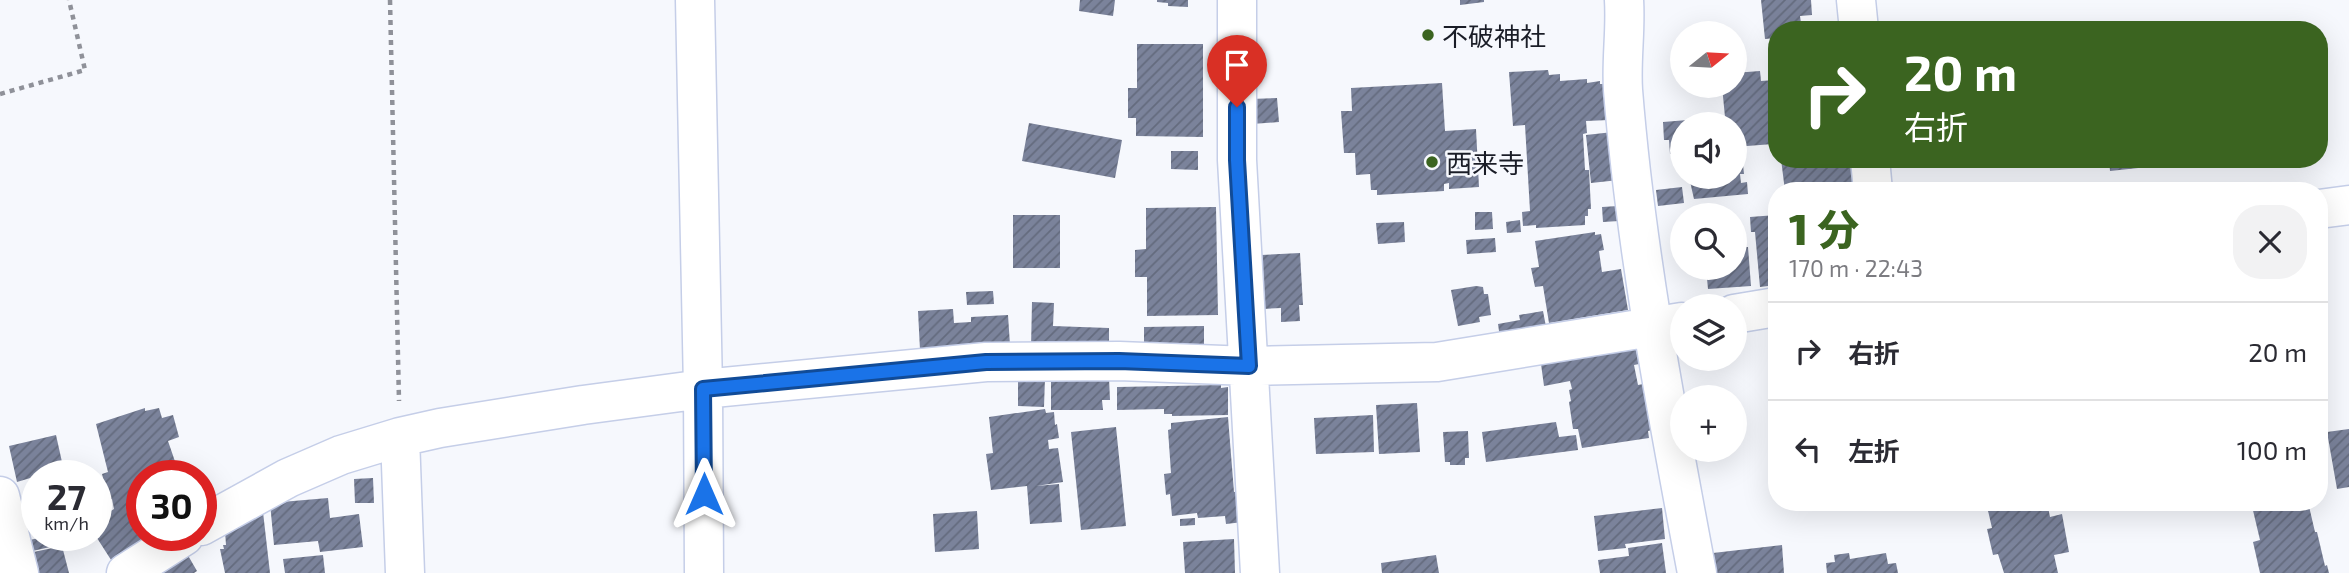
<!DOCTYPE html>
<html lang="ja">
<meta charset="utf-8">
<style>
body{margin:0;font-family:"Exo 2","Noto Sans JP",sans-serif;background:#f2f2f3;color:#2b2b33;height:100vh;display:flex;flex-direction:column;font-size:26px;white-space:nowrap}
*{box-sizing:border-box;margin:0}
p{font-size:23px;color:#7c7c81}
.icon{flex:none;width:38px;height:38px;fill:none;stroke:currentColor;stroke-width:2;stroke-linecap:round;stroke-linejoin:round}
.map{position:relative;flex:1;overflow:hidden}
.panel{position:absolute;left:1768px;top:182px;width:560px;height:329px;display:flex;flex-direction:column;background:#fff;border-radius:28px;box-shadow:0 7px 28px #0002}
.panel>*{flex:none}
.hud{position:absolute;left:1768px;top:21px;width:560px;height:147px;border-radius:28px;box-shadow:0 7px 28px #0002;background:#3b6420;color:#fff;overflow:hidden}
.needle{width:46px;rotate:72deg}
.controls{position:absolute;left:1670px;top:21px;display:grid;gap:14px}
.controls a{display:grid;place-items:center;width:77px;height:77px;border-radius:50%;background:#fff;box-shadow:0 7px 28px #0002;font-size:35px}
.speed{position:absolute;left:21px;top:460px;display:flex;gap:14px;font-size:35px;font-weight:700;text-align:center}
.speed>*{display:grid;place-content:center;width:91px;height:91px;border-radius:50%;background:#fff;box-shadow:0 7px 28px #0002;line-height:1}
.speed small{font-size:18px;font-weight:400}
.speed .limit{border:10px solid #d22;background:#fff;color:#111}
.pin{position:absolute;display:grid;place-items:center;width:60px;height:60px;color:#fff;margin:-72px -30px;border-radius:50% 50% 50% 0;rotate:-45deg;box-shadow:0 0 7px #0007}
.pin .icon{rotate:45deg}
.me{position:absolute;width:77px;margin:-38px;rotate:0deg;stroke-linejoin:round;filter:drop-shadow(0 0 5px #0008)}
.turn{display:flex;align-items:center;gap:24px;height:147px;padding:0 21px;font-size:32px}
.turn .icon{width:91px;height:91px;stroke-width:2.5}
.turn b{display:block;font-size:49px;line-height:60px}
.round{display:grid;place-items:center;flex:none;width:74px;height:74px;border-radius:28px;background:#f2f2f3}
.overview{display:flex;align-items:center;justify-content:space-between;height:119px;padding:0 21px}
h1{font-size:42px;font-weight:800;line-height:52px;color:#3b6420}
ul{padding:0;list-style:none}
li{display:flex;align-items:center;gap:21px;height:98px;padding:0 21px;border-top:2px solid #e1e1e2}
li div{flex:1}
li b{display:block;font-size:26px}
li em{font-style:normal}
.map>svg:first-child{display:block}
</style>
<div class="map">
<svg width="2349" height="573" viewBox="0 0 2349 573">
<defs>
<pattern id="building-hatch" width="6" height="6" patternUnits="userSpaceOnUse" patternTransform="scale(1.75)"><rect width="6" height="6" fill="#7b839b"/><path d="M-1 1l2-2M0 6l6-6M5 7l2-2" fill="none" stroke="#646b7e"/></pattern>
</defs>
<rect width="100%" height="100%" fill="#f6f8fd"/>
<path fill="url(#building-hatch)" d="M1080 0H1115L1113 16 1079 11Z
M1157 0H1188V7L1168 6V3L1157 2Z
M1460 0H1484V2L1460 5Z
M1761 0H1811L1812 15 1800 16 1802 30H1776V38L1765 39Z
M1137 44H1203V137L1136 136V118H1128V88H1137Z
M1548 70 1549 75 1560 74V81L1587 79V83L1600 81V84H1607L1609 120 1586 121 1587 133 1583 134 1585 170H1589L1591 209H1588V216H1585V225L1536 228V225L1523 226 1522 212 1530 211 1525 125 1513 126 1509 72Z
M1760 71 1761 81 1775 80 1776 135H1772L1773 144 1734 147V124H1682V153L1670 154 1669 140H1664L1663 122 1725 117 1722 86H1734V73Z
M1442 83 1445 131 1476 129 1479 187 1449 189V183L1444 184V191L1377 195V190H1371L1370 174 1356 175 1355 153H1344L1341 111H1352L1351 88Z
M1277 98 1279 122 1252 124 1250 99Z
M1029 123 1122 140 1115 178 1022 161Z
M1613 132 1619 180 1591 183 1586 135Z
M1171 151H1198V170L1171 169Z
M1734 155H1742L1744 174H1740L1741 183 1747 182 1748 194 1694 199 1689 177H1734Z
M1781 159H1852L1855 190 1785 191Z
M2109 159H2156L2157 166 2110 171Z
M1682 187 1684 203 1658 206 1656 190Z
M1618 206 1619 221 1603 222 1602 207Z
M1216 207 1218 315 1147 316V277H1135V250L1146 249V208Z
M1475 212H1492L1493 229 1475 230Z
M1013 215H1060V268H1013Z
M1776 215V230L1768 231 1771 259H1776V285L1760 287 1755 232H1751L1750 217Z
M1520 220 1521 232 1507 233 1506 222Z
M1404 222 1405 242 1378 244 1376 223Z
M1595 232V235L1601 234 1604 250 1599 251 1602 272 1621 269 1628 310 1549 323 1543 286 1535 287 1531 268 1539 267 1535 241Z
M1495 238 1496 252 1467 254 1466 240Z
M1748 247 1751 286 1708 289 1706 268H1734V248Z
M1300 253 1303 305H1299L1300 321 1281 322V308L1263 309 1261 255Z
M1476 286 1483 287 1484 294H1488L1491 315 1479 317 1480 322 1458 326 1451 290Z
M993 291 994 304 967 305 966 292Z
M1032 302 1054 303 1053 326 1109 328V349L1031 348Z
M953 309 954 323 971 322V317L1008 315 1010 345 920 350 918 311Z
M1543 311 1547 332 1500 338 1498 324 1520 320 1519 315Z
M1204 326V346L1144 347V327Z
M1635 346 1639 364 1634 365 1638 385 1643 384 1652 430 1648 431 1649 438 1582 448 1578 429H1573L1569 402 1571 401 1569 390 1572 389 1570 381 1544 386 1541 364Z
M1018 378H1045L1044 407 1018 406Z
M1051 378H1109L1110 400H1102L1103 410H1051Z
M1221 385V388L1228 387V415L1172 416V414H1164V409L1117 410V387Z
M1417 403 1420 452 1379 454 1376 405Z
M145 408V411L159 408 162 418 173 415 179 437 168 441 180 476H142V536H156L113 563 97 538 100 537 96 531V520L114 509 112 499 109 500 102 474 108 472 96 424Z
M1045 409 1046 413 1054 412 1055 425 1057 424 1059 438 1048 440 1049 449 1058 448 1063 482 1036 486 1059 484 1062 522 1030 524 1027 486 991 490 986 454 993 453 989 417Z
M1373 415 1374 452 1316 454 1314 418Z
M1228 417 1234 492 1241 491 1243 522 1226 524 1225 516 1198 518 1197 513 1172 516 1170 494 1166 495 1164 474 1171 473 1168 430 1171 429V423Z
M1556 422 1559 437 1576 435 1578 450 1486 462 1482 432Z
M1116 427 1126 526 1081 530 1071 432Z
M2349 429V487L2337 489 2327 432Z
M1468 431 1469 458H1465V465H1450V462H1445L1443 432Z
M56 435 64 471H62V475L37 476 17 482 9 446Z
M373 478 374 503H355L354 479Z
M328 498 330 518 359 514 363 547 320 552 318 541 274 545 270 503Z
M1986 502H2047L2050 517 2062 514 2069 552 2054 555 2058 573H2004L1998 554 1993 555 1987 529 1992 528Z
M2251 502H2308L2315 532H2317L2325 566 2327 565 2329 573H2260L2253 542 2260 540Z
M1662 508 1665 539 1625 544 1626 548 1598 551 1594 516Z
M977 511 979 549 935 552 933 514Z
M263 512 270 573H225L220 549H224L223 545H226L225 531Z
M1195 518V525L1180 526V519Z
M48 536H56L59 545 28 552 25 541Z
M1234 539 1235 573H1185L1183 542Z
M1662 543 1666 573H1600L1598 560 1629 556 1628 548Z
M1782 545 1784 573H1715L1713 553Z
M62 546 69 573H33L29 553Z
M186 552 197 571 194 573H154Z
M1849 553 1850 559 1886 553 1888 564 1896 563 1898 573H1827L1826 563 1835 562 1834 555Z
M323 555 325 573H285L283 559Z
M1436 555 1439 573H1382L1381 563Z"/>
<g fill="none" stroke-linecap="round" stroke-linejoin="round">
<g stroke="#c5cee8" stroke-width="41">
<path id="minor" d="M695 0 703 389 704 573
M1237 0V160L1260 573
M1624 0C1626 30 1621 60 1623 90 1636 253 1667 413 1697 573
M1856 0 1859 30
M1870 159 1873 191
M2319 209 2349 205
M1734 314 1776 307
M400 437 405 573
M0 496 19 573
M201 526 288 478 341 455 400 437 440 428 583 405 703 389 986 362 1119 361 1249 366 1437 362 1682 322
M126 573 184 536"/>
</g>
<path stroke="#8f9199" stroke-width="4.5" stroke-dasharray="5 5" stroke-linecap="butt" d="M390 0 399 401
M0 94 85 70 69 0"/>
<use href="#minor" stroke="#fff" stroke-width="38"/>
</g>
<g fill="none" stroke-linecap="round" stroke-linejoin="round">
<g stroke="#114b97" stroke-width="18">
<path id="route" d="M704 494 703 389 986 362 1119 361 1249 366 1237 160V107"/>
</g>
<use href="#route" stroke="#1a73e8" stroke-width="12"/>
</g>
<g fill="#3b6420" stroke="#f6f8fd" stroke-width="2.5">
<circle cx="1428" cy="35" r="7"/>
<circle cx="1432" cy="162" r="7"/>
</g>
<g text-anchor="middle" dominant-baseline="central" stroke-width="5" stroke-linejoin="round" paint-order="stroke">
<g font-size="26" fill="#1a1d27" stroke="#f6f8fd" text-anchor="start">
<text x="1442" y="35">不破神社</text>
<text x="1446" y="162">西来寺</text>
</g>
</g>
</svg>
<div class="controls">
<a><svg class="needle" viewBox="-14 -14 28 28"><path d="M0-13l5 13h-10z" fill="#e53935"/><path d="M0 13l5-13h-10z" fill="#7c7c81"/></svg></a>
<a><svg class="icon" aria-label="sound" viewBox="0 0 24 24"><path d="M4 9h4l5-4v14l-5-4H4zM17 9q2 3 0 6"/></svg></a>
<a><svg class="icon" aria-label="search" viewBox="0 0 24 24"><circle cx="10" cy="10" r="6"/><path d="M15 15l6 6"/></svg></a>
<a><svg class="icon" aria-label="layers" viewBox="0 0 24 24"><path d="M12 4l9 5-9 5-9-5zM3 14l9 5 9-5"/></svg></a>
<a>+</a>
</div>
<div class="speed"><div>27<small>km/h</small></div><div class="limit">30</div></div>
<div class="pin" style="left:1237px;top:107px;background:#d93025"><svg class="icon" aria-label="arrive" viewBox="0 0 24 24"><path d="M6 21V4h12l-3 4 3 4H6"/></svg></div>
<svg class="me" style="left:704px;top:494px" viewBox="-20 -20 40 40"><path d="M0-17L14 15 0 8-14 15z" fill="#1a73e8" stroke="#fff" stroke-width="4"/></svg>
<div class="hud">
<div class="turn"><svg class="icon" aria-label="right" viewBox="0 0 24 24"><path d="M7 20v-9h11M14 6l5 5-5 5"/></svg><div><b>20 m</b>右折</div></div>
</div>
<section class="panel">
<div class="overview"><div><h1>1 分</h1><p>170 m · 22:43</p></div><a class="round"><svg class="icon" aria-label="close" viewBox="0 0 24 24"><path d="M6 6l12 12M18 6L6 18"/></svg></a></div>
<ul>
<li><svg class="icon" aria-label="right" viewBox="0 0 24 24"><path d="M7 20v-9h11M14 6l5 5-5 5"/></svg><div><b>右折</b></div><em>20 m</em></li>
<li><svg class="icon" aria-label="left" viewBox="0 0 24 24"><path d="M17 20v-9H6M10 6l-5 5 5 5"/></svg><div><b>左折</b></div><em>100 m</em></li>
</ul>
</section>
</div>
